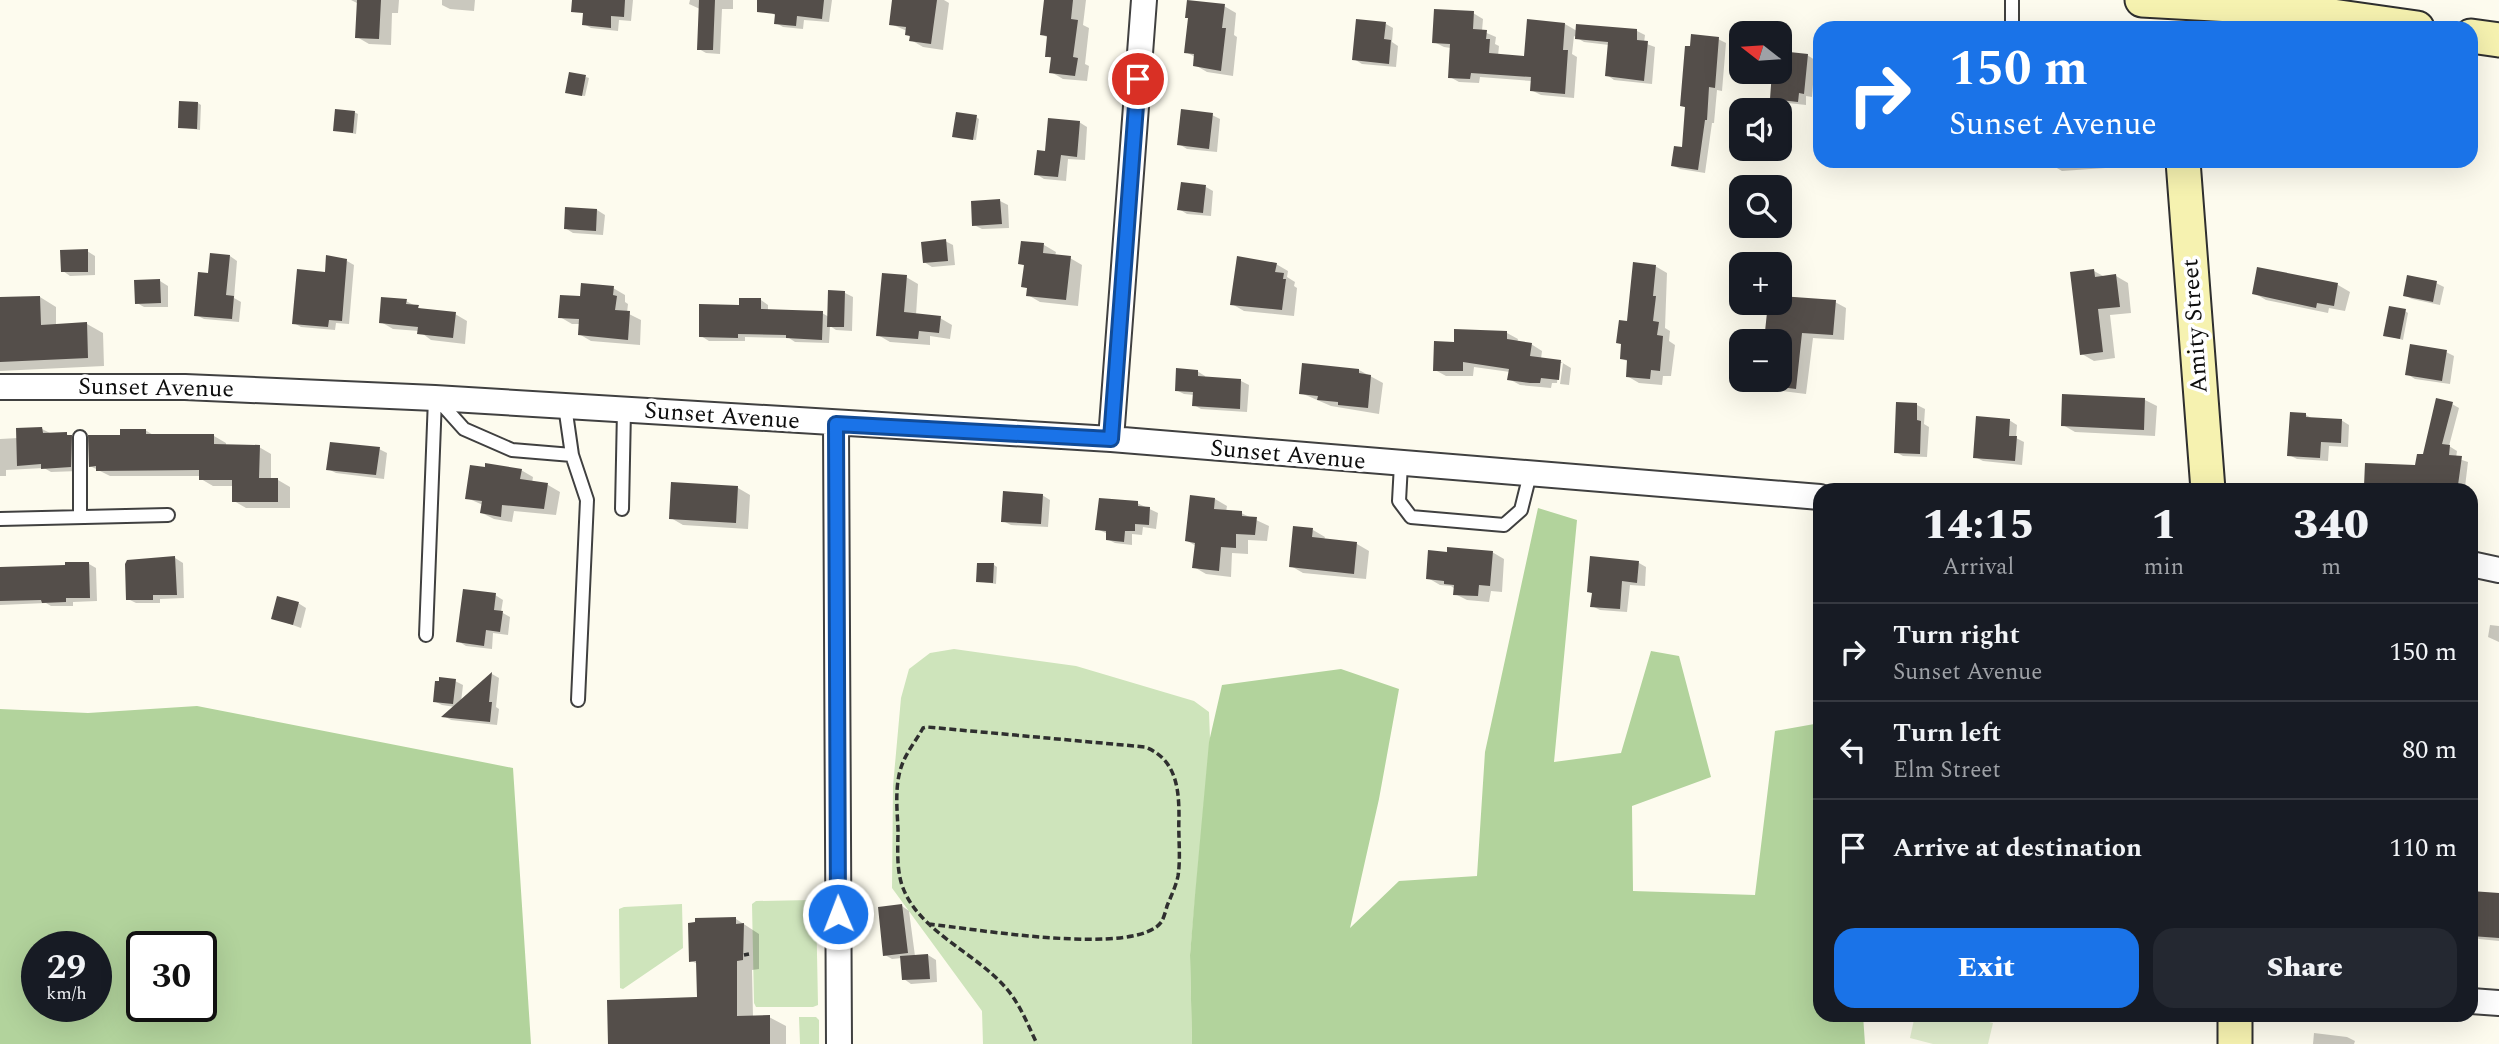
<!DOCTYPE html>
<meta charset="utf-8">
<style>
body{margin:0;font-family:Spectral,serif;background:#242831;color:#f1f3f6;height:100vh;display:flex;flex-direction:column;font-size:26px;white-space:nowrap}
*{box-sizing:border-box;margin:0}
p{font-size:23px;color:#9ea1a6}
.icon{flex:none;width:38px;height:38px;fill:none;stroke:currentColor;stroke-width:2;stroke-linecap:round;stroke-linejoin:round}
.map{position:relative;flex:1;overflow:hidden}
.drawer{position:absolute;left:1813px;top:483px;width:665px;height:539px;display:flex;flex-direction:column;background:#171b24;border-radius:21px;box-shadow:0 7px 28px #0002}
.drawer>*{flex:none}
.top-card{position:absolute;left:1813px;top:21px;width:665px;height:147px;border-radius:21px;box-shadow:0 7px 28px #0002;background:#1a73e8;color:#fff;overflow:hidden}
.needle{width:46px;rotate:287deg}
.buttons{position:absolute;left:1729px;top:21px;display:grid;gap:14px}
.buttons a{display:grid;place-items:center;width:63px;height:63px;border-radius:14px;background:#171b24;box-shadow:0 7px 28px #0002;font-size:35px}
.speed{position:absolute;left:21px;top:931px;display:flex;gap:14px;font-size:35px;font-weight:700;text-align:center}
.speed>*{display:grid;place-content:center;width:91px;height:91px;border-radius:50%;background:#171b24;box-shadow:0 7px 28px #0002;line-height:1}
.speed small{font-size:18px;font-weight:400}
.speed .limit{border:4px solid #111;border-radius:10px;background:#fff;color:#111}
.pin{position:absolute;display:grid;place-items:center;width:60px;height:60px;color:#fff;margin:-30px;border:4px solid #fff;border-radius:50%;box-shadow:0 2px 7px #0007}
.me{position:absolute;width:77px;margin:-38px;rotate:359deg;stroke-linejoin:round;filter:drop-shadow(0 0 5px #0008)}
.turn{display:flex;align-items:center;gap:24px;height:147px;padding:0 21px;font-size:32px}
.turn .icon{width:91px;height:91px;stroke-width:2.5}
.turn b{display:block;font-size:49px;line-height:60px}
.eta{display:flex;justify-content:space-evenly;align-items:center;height:119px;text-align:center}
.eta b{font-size:42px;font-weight:800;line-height:49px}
.action{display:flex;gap:14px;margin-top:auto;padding:14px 21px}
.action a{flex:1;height:80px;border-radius:21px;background:#1a73e8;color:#fff;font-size:28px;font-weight:800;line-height:80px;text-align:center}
.action a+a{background:#242831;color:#f1f3f6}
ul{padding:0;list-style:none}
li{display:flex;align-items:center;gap:21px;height:98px;padding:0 21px;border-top:2px solid #363941}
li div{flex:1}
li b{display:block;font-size:26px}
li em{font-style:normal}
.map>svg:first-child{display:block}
</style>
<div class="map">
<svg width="2499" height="1044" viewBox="0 0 2499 1044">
<rect width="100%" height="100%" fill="#fdfbee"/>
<path fill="#cee4bb" d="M954 649 1076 666 1194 701 1209 712 1210 739 1190 955 1192 1044H983L982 1011 892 888 893 786 901 698 909 669 930 653Z
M811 900 816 903 818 1005 813 1007H756L754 1003 752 904 756 901Z
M682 904 683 948 623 989 620 988 619 909 624 907Z
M799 1017H816L819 1020V1044H800Z"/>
<path fill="#b2d39c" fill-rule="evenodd" d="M1538 508 1577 520 1554 762 1621 753 1651 651 1679 656 1711 777 1632 806 1633 891 1755 895 1775 731 1820 723V1015H1863L1865 1044H1192L1190 955 1195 895 1209 742 1222 685 1341 669 1399 689 1379 799 1350 928 1399 881 1477 876 1485 752Z
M197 706 513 768 531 1044H0V709L88 713ZM37 947H96V1006H37ZM142 947H201V1006H142Z"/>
<path fill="#dfeccc" d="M1915 1015H1961L1993 1023 1988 1044H1933L1910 1038Z"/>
<path fill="#0003" d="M351 0H399L398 13H392L391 45 369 44 357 37 359 4Z
M442 0H475L474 11 450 9 442 5Z
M586 0H633L631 21 619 20 618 31 591 28 584 24Z
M690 0H733V9H722L720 54 706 53 699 49 700 9 689 4Z
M773 0H832L829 22 804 20 803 29 783 27 776 23V16L772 13Z
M894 0H944L949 3 943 50 923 47 911 40 907 31 891 24Z
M1051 0H1086L1083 25 1089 28 1085 64 1089 66 1087 81 1063 79 1051 72 1053 59 1046 56 1048 38 1042 34Z
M1224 6 1236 13 1234 35 1237 37 1233 76 1207 72 1195 65V57L1186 52Z
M1473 13 1483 19 1482 31 1496 37 1495 44 1499 46 1498 56 1525 58 1565 24 1577 31H1637L1645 35 1644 43 1655 47 1652 84 1614 80 1607 75 1609 45 1584 42 1574 36 1572 54 1577 57 1574 98 1541 95 1531 90 1532 81 1480 77 1479 83 1459 82 1450 77 1451 48 1444 47 1434 42Z
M1386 24 1393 28 1392 42 1398 46 1396 67 1362 64 1354 59Z
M1718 39 1726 43 1722 91 1717 90 1714 123H1712L1705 173 1680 169 1672 165 1683 149 1686 108 1682 105Z
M1780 53 1807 55 1815 60 1812 97 1806 96V105L1779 102 1771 98 1773 85 1767 82 1768 72H1780Z
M586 77 589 78 585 96 570 94Z
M198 103 201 105 200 130 180 127Z
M354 112 358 114 356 134 335 130Z
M1212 115 1220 119 1217 152 1187 149 1179 144Z
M976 117 979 119 976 140 957 138Z
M1079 122 1087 127 1085 160 1068 159 1066 181 1044 179 1036 174 1047 153Z
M2012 161H2119L2120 167 2062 171 2050 164V162L2017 164Z
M1206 187 1213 191 1211 216 1187 214 1179 209Z
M1000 201 1008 205 1009 228 982 229 974 225Z
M597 210 605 215 603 235 573 233 565 228Z
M945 241 953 245 955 265 932 267 924 262Z
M1044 245 1056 252 1055 256 1070 258 1082 265 1078 306 1040 302 1028 295 1029 289 1023 286 1025 266 1020 263Z
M87 251 95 256V275L70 276 63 271Z
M230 256 237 261 234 298 241 302 239 322 204 319 196 315 210 275Z
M347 261 354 265 349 324 336 323 335 330 301 327 294 323Z
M1276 264 1288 271 1287 277 1295 282 1294 286 1297 288 1294 316 1244 311 1232 304Z
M1655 266 1667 273 1665 328 1670 331 1669 341 1675 345 1671 376H1663L1662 385 1639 383 1627 376 1629 362 1621 358 1623 345 1618 342Z
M2094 271 2105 277 2116 276 2128 283 2131 313 2110 315 2115 358 2094 361 2082 354Z
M906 277 918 284 916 315 940 318 952 325 950 339 930 336V345L890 342 878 335Z
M160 281 168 286V307H144L137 303Z
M2436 283 2444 287 2440 305 2412 299 2404 295Z
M2338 285 2350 292 2345 311 2329 308 2328 313 2266 300 2254 293Z
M613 288 625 295V302L628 304 627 313 641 320 640 345 591 341 579 334 580 324H572L560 317 581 298Z
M845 293 853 297 852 331 836 330 830 326 829 343 795 342 789 338 745 337V341H709L701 336 740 307 761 300 768 305V311L822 313 829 317Z
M1780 296 1835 302 1846 308 1844 340 1813 338 1806 394 1765 389 1755 383V380H1780V341H1766L1770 303H1780Z
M40 297 56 307V326L87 324 103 333 104 366 0 371V299Z
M406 301 425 311 455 314 467 321 465 344 431 340 419 331 393 329 381 322Z
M2405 311 2408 313 2403 340 2385 335Z
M1507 333 1518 339 1517 343 1531 344 1542 351 1541 359 1561 362 1571 368 1569 385 1560 384 1563 363H1559L1557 383H1552L1551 388 1520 385 1509 379 1510 372 1474 367 1473 376H1446L1435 370 1455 344Z
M2446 352 2454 356 2450 384 2415 379 2407 374Z
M1359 370 1383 383 1379 414 1331 406 1301 393Z
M1197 371 1205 376V378L1241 381 1249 385 1247 412 1201 409 1194 405V395L1184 394 1176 390Z
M2145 400 2157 406 2155 436 2075 432 2063 425Z
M2452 404 2459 408 2449 446 2457 451 2456 458 2468 462 2465 487H2461V490H2420L2396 487 2394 490 2373 489 2366 485 2417 466Z
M1917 405 1925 409 1924 424 1929 427 1927 457 1903 456 1896 452Z
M2306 415 2313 419 2341 420 2349 425 2348 447 2329 446 2328 461 2297 459 2289 455Z
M2009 420 2017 425 2016 438 2024 442 2022 465 1983 461 1975 457Z
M42 429 50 433 66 434 79 441V471L51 472 44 468 6 470V476H0V439L18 438Z
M145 430 155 436H214L226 443V446L259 447 271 454V480H278L290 487V508H246L234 501V486H213L201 479V476H110L90 466 122 436Z
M379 449 387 453 384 479 336 473 328 469Z
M521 470 533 477 532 483 548 485 560 492 556 515 514 511 512 522 494 519 482 513 483 505 467 498Z
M672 484 738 488 750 495 748 529 683 525 671 518Z
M1042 495 1050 500 1048 527 1011 525 1003 521Z
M1215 499 1227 506 1226 512 1241 513 1269 526 1267 541 1248 540V554L1232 553 1231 577 1206 574 1194 567 1196 546 1186 540Z
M1137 503 1158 513 1156 529 1143 527 1142 535 1132 534V545L1115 543 1107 539 1108 534 1097 529Z
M1313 530 1325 537 1324 540 1357 544 1369 551 1366 579 1303 573 1291 566Z
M1492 552 1504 559 1502 592 1491 591 1489 602 1467 600 1455 594V589L1451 586 1440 585 1428 578Z
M175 558 183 563 184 598 160 599V603H136L128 599Z
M1639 563 1646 567 1645 586 1630 585 1627 612 1600 610 1592 606 1593 594 1589 591Z
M89 564 96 568 97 601 73 602V606H51L46 603 0 605V567H66Z
M994 565 997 567 996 584 978 581Z
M495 595 503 600 501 612 510 617 508 635 493 633 492 649 466 646 458 641Z
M2471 597 2474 599 2471 612Z
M298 603 306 608 301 628 273 618Z
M2490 625 2499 626V642L2488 637Z
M492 674 499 678 496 707 499 709 497 725 451 720 444 716 455 707 442 705 434 701 455 681 463 685 461 702Z
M2499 895V941L2479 939 2471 935Z
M902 906 909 911 915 956 928 955 936 960 937 982 911 984 904 979 902 958 892 959 885 955Z
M736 919 759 934V969L752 970 753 1017H769L786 1026V1044H610L699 998 698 964 691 961Z
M2314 1033 2347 1037 2355 1041 2354 1044H2313Z"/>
<path fill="#544e4a" d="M357 0H381L379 39 355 38Z
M572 0H625L624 17 611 16V28L582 25 583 13 571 12Z
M699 0H715L713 50H697Z
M757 0H824L822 19 797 16 796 26 774 24 775 14 757 12Z
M892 0H937L931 44 909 41 910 36 905 35 906 27 889 25Z
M1044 0H1073L1071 19 1078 20 1073 57 1078 58 1075 76 1049 73 1051 57H1045L1047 36 1040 35Z
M1187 0 1225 4 1222 28H1226L1221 71 1193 66 1194 54 1184 53 1188 18H1185Z
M1434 9 1474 11 1473 29 1487 30 1486 39H1490L1489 53 1524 56 1527 19 1565 23 1563 50H1568L1565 94 1530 91 1531 77 1471 73 1470 79 1448 78 1450 44 1432 43Z
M1356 19 1386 22 1384 39 1391 40 1389 64 1352 60Z
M1576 24 1637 29V40L1648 41 1644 81 1605 76 1608 42 1575 39Z
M1691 34 1719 37 1715 88 1709 87 1707 120H1705L1698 170 1671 166 1674 146 1682 147 1685 107 1680 106 1685 46H1690Z
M1780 51 1808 54 1804 94 1799 93 1798 102 1770 99 1772 72H1780Z
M569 72 586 75 582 96 565 93Z
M179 101 198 102 197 129 178 128Z
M335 109 355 111 353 133 333 131Z
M1181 109 1213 113 1209 149 1177 145Z
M956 112 977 115 973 140 952 137Z
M1048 118 1080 121 1077 157 1061 155 1058 177 1034 175 1037 150 1045 151Z
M1181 182 1206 185 1203 213 1177 210Z
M1000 199 1002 224 972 226 971 201Z
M565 207 597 209 596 231 564 229Z
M946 239 948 261 923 263 921 242Z
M1021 241 1044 243 1043 253 1071 256 1066 300 1026 296 1027 288 1021 287 1024 265 1018 264Z
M88 249V272H61L60 250Z
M210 253 230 255 226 295 234 296 232 319 194 316 198 272 208 273Z
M326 255 347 259 342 321 329 320 328 327 292 324 297 269 325 272Z
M1237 256 1277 263 1275 272 1284 273 1283 279H1286L1282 310 1230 305Z
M1633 262 1656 265 1653 296H1656L1653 321 1659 322 1657 335 1663 336 1660 371 1651 370 1650 379 1626 377 1627 360 1620 359 1621 344 1616 343 1619 320 1627 321Z
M2257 267 2338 283 2334 306 2317 303 2316 308 2252 294Z
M2094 269 2095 277 2116 274 2120 307 2098 309 2103 352 2080 355 2070 272Z
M882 273 907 275 904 312 941 316 939 333 919 331 918 339 876 336Z
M2407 275 2437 281 2433 302 2403 296Z
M160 279 161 303 135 304 134 280Z
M581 283 614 286 613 295 617 296 615 310 630 311 628 340 578 335 579 319 558 318 560 295 580 296Z
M828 290 845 291 844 327H827Z
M40 296 41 325 87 322 88 358 0 362V297Z
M1780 296 1836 300 1833 335 1802 333 1796 389 1780 387V341H1764L1768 303H1780Z
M381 297 407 299 406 304 419 305 418 308 456 312 453 338 417 334 418 327 379 323Z
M739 298H761V309L823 311 822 340 786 338V335L738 334V338L699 337V304L739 305Z
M2389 306 2406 309 2400 339 2383 336Z
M1454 329 1507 331V339L1532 343 1530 356 1561 360 1559 380 1541 378 1540 383H1530L1507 380 1509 369 1463 362V371H1433L1434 341 1454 342Z
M2410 344 2447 350 2442 381 2405 375Z
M1302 363 1359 369V373L1371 375 1368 408 1338 405V402L1317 400 1318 396 1299 394Z
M1176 368 1198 370V376L1241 379 1240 409 1192 406 1193 392 1175 391Z
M2062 394 2145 398 2144 430 2061 426Z
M2436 398 2453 402 2442 444 2450 445 2449 455 2462 456 2458 485 2454 484V490H2425L2389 484V487L2364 486 2365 463 2415 465 2417 454H2423Z
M1896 402 1917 403V420L1921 421 1920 454 1894 453Z
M2290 412 2306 413V417L2342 419 2341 443 2321 442 2320 458 2287 456Z
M1976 416 2010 419 2009 436H2017L2015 461 1973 458Z
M42 427 43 433 67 432V435H72L71 467 41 469V464L17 466 16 428Z
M120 429H146V434H214V444L260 445 259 478H278V502H232V480H199V470L96 471V466L89 467 88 435H120Z
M330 442 380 447 376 475 326 470Z
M485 463 522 469 520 479 548 483 544 509 502 505 501 517 480 513 482 501 465 499 470 465 485 467Z
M671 482 738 486 736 523 669 519Z
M1003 491 1043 494 1041 524 1001 522Z
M1190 495 1215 498 1214 509 1242 511V516L1257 517 1255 535 1236 534V548L1221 547 1219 571 1192 568 1195 543 1185 541Z
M1099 498 1138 501V506L1150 507 1149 525 1135 524V531H1125L1124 542 1106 540V531L1095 530Z
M1293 526 1313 528 1312 537 1357 542 1354 574 1289 567Z
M1447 547 1493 551 1490 586 1479 585 1478 596 1453 595 1454 585 1444 584V581L1426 579 1428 550 1447 552Z
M175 556 177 595H153V600H126L125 564 127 560Z
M1590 556 1639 561 1637 583 1622 581 1620 609 1590 607 1592 593 1587 592Z
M65 562H89L90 598H66V602L42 603 41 600 0 601V567L65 565Z
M977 563H994L993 583 976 582Z
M463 589 496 593 494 610 503 611 500 632 486 630 484 646 456 642Z
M277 596 299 602 293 625 271 619Z
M492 672 489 702H492L490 722 441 717Z
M439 677 456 679 453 704 433 702 435 681H439Z
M2471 891 2499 893V938L2471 936Z
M902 904 908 953 883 956 878 907Z
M736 917V924L744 923 743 960 737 961V1016L770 1015V1044H608L607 1000 697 997 696 961 689 962 688 923 695 922V918Z
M928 954 930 979 902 980 900 956Z"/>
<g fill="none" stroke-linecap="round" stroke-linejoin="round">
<g stroke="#404040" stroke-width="16">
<path id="lane" d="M2012 0V28
M438 400 464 429 512 450 572 455
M565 406 572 455 587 500 578 700
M80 437V517
M1401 464 1399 501 1411 517 1504 525 1521 510 1530 474
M622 509 624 410
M0 519 168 515
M426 635 435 398"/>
</g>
<g stroke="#404040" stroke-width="28">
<path id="street" d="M0 387H185L435 398 1111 439 1820 497
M836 424 839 1044
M1111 439 1144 0
M2471 564 2499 570
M2471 1001 2499 1003"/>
</g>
<g stroke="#2f2f2f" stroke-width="37">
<path id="secondary" d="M2142 0 2268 7 2417 28
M2471 36 2499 40
M2183 161 2208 490
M2235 1044V1015"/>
</g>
<path stroke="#2f2f2f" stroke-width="3.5" stroke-dasharray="7 3.5" stroke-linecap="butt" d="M928 924C970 928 1139 958 1162 921 1164 917 1166 910 1167 906 1171 896 1176 886 1178 876 1181 857 1178 836 1179 817 1179 788 1176 759 1145 747L927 727 923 728C917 739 909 749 904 760 894 781 897 807 898 829 898 848 896 870 903 888 920 932 976 953 1006 988 1020 1004 1028 1025 1037 1044
M744 955 749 954"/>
<use href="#lane" stroke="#fff" stroke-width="12"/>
<use href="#street" stroke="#fff" stroke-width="24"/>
<use href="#secondary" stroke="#f6f2b0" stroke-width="33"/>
</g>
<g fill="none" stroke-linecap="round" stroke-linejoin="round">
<g stroke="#114b97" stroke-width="18">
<path id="route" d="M838 914 836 424 1111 439 1138 79"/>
</g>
<use href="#route" stroke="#1a73e8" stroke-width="12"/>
</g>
<g text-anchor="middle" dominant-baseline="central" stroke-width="7" stroke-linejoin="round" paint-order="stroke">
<g font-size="24" fill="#0d0d0d" stroke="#fff">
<text transform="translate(2195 326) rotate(-94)">Amity Street</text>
<text transform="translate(156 388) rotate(1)">Sunset Avenue</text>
<text transform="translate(722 416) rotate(4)">Sunset Avenue</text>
<text transform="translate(1288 455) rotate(5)">Sunset Avenue</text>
</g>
</g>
</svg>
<div class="buttons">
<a><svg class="needle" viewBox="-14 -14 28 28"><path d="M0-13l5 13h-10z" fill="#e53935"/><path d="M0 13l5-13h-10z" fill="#9ea1a6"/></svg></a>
<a><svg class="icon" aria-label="sound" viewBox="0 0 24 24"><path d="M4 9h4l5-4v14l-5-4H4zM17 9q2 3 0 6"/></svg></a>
<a><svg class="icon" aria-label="search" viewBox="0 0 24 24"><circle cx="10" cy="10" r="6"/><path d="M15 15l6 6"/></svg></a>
<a>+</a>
<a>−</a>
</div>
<div class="speed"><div>29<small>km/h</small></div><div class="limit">30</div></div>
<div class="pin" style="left:1138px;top:79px;background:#d93025"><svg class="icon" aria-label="arrive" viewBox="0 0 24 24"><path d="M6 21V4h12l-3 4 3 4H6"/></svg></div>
<svg class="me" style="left:838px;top:914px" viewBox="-20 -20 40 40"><circle r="17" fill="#1a73e8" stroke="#fff" stroke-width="3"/><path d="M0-11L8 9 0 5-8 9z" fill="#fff"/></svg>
<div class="top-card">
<div class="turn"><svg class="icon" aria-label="right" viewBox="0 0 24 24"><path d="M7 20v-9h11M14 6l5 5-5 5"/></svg><div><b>150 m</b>Sunset Avenue</div></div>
</div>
<section class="drawer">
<div class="eta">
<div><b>14:15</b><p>Arrival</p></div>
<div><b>1</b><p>min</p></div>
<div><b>340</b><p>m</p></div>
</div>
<ul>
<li><svg class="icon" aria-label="right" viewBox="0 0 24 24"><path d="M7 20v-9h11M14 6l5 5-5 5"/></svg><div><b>Turn right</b><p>Sunset Avenue</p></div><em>150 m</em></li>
<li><svg class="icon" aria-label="left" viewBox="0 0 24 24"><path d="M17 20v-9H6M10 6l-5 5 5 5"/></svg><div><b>Turn left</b><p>Elm Street</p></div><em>80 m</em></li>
<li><svg class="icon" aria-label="arrive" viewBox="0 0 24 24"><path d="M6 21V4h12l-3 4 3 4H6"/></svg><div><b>Arrive at destination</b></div><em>110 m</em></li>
</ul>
<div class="action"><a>Exit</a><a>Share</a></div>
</section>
</div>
